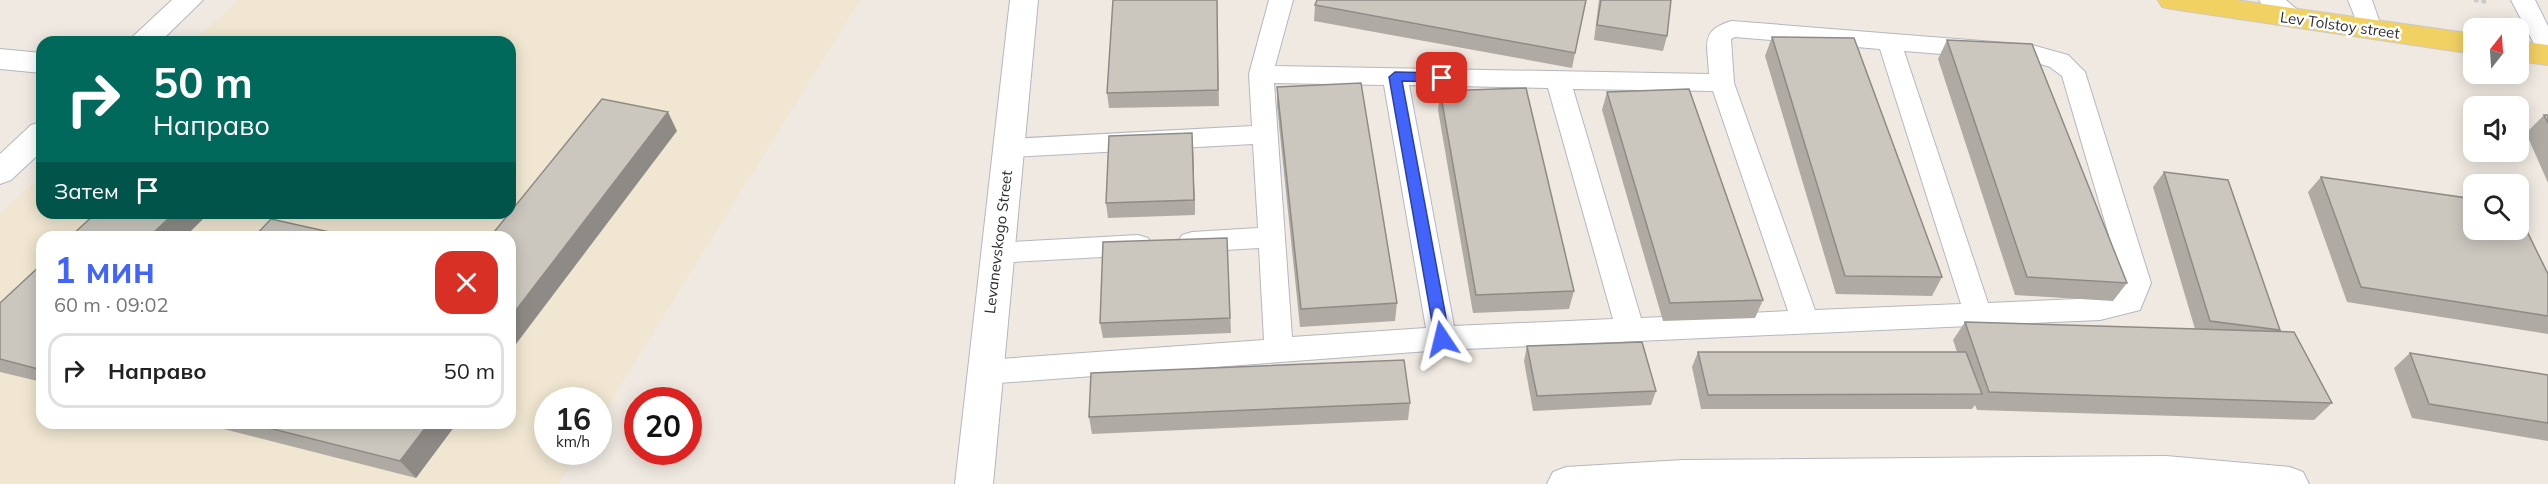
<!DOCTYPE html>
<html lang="ru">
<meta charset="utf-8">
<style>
body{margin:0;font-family:Mulish,sans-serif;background:#f6f6f6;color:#222;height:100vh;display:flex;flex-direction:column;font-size:22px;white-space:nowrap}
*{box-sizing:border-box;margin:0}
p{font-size:20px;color:#767676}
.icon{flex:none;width:33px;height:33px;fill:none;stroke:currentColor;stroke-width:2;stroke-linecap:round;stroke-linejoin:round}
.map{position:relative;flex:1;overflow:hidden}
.sheet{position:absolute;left:36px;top:231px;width:480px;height:198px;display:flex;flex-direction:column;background:#fff;border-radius:18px;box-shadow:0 3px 15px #0003}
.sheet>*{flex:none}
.banner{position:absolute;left:36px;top:36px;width:480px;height:183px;border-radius:18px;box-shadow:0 3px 15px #0003;background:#00695c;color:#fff;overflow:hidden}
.needle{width:39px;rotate:17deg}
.buttons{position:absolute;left:2463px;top:18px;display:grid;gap:12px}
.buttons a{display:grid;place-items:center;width:66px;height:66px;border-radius:12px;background:#fff;box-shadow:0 3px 15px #0003;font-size:30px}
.speed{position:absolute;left:534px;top:387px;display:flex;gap:12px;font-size:30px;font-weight:700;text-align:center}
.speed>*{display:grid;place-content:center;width:78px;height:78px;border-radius:50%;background:#fff;box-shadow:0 3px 15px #0003;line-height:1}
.speed small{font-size:15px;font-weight:400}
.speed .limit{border:9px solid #d22;background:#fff;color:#111}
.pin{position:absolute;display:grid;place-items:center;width:51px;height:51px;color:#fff;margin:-26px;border-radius:12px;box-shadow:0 3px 9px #0006}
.me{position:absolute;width:66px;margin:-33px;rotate:350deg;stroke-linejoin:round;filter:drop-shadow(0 0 4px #0008)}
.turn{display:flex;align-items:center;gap:21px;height:126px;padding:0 18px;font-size:27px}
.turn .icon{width:78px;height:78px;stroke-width:2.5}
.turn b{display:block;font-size:42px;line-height:51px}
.then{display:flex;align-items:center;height:57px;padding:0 18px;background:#0003;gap:12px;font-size:22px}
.round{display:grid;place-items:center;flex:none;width:63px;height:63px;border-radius:18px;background:#f6f6f6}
.headline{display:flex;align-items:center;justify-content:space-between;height:102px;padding:0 18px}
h1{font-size:36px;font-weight:700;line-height:45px;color:#4264fb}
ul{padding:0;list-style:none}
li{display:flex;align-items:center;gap:18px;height:75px;margin:0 12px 9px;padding:0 6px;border:3px solid #e0e0e0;border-radius:18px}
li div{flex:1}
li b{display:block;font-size:22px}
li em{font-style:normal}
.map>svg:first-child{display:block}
</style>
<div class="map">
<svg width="2548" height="484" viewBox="0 0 2548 484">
<rect width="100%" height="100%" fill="#efe9e1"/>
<path fill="#f0e6d1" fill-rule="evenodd" d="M239 0H860L599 420 598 400H548V452H579L559 484H0V213L42 175V213H510V42H192ZM42 237H510V423H42Z"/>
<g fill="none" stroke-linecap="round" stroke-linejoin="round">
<g stroke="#b4b7c1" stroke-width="2">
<path id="lane" d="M1269 0H1293L1275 66 1709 74C1708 45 1699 30 1732 21L2032 45 2068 55 2085 72 2151 283 2140 310 2100 320 1442 350 985 384 975 381 970 372 975 363 985 360 1264 340 1259 248 1192 252 1182 249 1178 242 1182 235 1192 232 1258 228 1253 144 1009 157 1000 155 996 148 1000 141 1009 139 1252 126 1249 74ZM1735 37 1880 49 1961 304 1815 310 1734 83 1731 39ZM1904 51 2031 61 2050 67 2062 76 2123 283 2119 293 2100 298 1988 303ZM1274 83 1384 85 1426 328 1292 337ZM1409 85 1548 88 1613 319 1454 326ZM1573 89 1713 91 1788 311 1641 318Z
M2259 0H2286L2307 18 2303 23C2287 28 2268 14 2259 0Z
M2348 0H2372L2382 29 2378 35 2370 37 2362 35Z
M2511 0H2535L2548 26V57L2540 55Z
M1138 235 1148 238 1152 245 1148 252 1138 255 996 263 986 260 982 253 986 246 996 243Z"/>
</g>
<g stroke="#b4b7c1" stroke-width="2">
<path id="street" d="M172 0H203L160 42H127Z
M1010 0H1038L993 484H955Z
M0 49 42 53V73L0 69Z
M42 122V151L11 180 0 184V154L31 125Z
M2166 456 2290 467 2303 472 2309 484H1547L1553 472 1566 467 1683 460Z"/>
</g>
<g stroke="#c9c9c9" stroke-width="2">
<path id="primary" d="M2158 0H2236L2474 34V54L2172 9 2162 7Z
M2518 41 2548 45V65L2518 61Z"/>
</g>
<path stroke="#c9c9c9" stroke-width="4" stroke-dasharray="4.5 3" stroke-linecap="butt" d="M2474 0 2488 2"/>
<use href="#lane" fill="#fff" fill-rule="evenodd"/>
<use href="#street" fill="#fff" fill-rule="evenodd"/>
<use href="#primary" fill="#f2d163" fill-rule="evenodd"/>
</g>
<path fill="#afaba4" d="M1217 0 1219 106 1109 108 1107 93Z
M1586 0 1572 68 1314 21 1315 5Z
M1599 0H1671L1667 36 1663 51 1594 40Z
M1772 37 1942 277 1932 296 1836 294 1765 56Z
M1947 40 2127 283 2113 301 2015 295 1938 59Z
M1277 87 1397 303 1395 321 1300 327 1277 106Z
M1440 91 1574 291 1569 309 1473 313 1438 110Z
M1607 92 1763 300 1755 318 1663 321 1602 110Z
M2544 115H2548V183L2526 133Z
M1193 148 1195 215 1108 218 1106 203Z
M2164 172 2280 330 2279 332 2332 403 2314 420 1977 410 1975 405 1972 409H1701L1692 367 1698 352H1957L1953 340 1965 322 2195 329 2153 187Z
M2321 177 2548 274V334L2347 302 2308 192Z
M1227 238 1231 333 1103 338 1100 323Z
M42 264V382L0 372V303Z
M1527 346 1656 391 1651 405 1533 411 1524 361Z
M2410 353 2548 375V441L2412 418 2394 368Z
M1410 403 1408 420 1092 434 1089 417Z
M200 423H457L416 478Z"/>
<path fill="#8e8b86" d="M668 112 677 131 510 352V318Z
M1192 133 1193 148 1195 215 1194 200Z
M174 213H209L185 237H149Z
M429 423H457L416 478 400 461Z"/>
<path fill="#cbc7bf" stroke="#8e8b86" stroke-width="1.5" d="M1113 0H1217L1218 90 1107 93Z
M1317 0H1586L1575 53 1315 5Z
M1601 0H1671L1667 36 1597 25Z
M1772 37 1854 38 1942 277 1845 276Z
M1947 40 2032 44 2127 283 2027 277Z
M1361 83 1397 303 1301 309 1277 87Z
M1526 88 1574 291 1476 295 1440 91Z
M1689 89 1763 300 1670 303 1607 92Z
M602 99 668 112 510 318V237H490Z
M2544 115H2548V123Z
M1192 133 1194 200 1106 203 1109 136Z
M2164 172 2228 180 2280 330 2210 321Z
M2321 177 2474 199V230H2518V213L2548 274V316L2361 287Z
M96 213H174L149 237H70Z
M271 219 352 237H254Z
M1227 238 1230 318 1100 323 1103 242Z
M42 264V370L0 359V303Z
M1965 322 2294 332 2332 403 1989 392Z
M1642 342 1656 391 1537 396 1527 346Z
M1698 352H1966L1982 394 1708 395Z
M2410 353 2548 375V423L2429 404Z
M1404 360 1410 403 1089 417 1091 373Z
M249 423H429L400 461Z"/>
<path fill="#4264fb" stroke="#2b41a3" stroke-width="1.5" d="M1395 72 1442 73 1448 78 1442 82 1402 81 1450 339 1442 344 1435 339 1389 77Z"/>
<g text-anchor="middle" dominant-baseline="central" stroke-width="5" stroke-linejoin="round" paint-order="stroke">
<g font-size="15" fill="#2e2e2e" stroke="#fff">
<text transform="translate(2340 25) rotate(8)">Lev Tolstoy street</text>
<text transform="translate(998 242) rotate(-83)">Levanevskogo Street</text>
</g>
</g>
</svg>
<div class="buttons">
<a><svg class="needle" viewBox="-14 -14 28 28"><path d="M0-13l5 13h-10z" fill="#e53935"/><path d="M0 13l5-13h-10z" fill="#767676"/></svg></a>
<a><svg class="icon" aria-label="sound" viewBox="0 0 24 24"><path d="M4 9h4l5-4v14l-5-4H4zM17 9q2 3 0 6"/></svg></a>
<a><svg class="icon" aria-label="search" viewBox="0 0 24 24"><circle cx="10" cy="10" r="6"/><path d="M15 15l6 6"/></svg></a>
</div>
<div class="speed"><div>16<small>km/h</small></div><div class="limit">20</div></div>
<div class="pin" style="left:1442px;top:78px;background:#d93025"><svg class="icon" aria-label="arrive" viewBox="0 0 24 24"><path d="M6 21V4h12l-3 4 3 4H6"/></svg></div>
<svg class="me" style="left:1442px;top:339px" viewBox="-20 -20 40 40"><path d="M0-17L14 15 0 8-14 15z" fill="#4264fb" stroke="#fff" stroke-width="4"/></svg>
<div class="banner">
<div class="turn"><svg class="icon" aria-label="right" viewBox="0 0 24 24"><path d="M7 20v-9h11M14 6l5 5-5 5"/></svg><div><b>50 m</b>Направо</div></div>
<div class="then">Затем<svg class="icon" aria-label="arrive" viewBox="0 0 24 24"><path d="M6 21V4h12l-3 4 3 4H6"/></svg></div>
</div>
<section class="sheet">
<div class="headline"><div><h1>1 мин</h1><p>60 m · 09:02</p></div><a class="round" style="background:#d93025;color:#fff"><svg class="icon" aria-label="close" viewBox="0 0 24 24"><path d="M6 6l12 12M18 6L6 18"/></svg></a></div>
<ul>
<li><svg class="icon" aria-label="right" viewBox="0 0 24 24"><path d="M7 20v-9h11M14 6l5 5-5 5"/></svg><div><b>Направо</b></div><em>50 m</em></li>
</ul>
</section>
</div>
